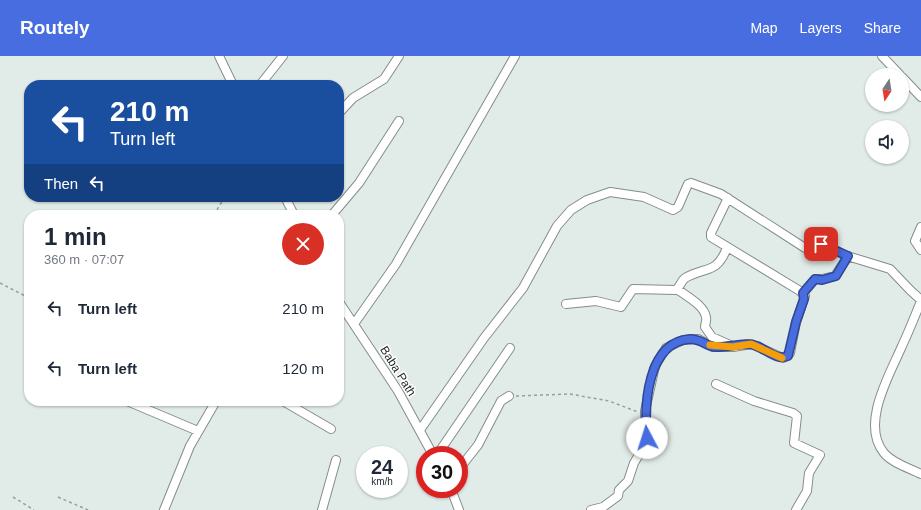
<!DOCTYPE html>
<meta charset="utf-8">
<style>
body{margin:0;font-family:Arial,sans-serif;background:#f2f2f3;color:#1f2937;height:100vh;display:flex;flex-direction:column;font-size:15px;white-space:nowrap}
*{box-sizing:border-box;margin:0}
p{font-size:13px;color:#747a83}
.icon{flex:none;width:22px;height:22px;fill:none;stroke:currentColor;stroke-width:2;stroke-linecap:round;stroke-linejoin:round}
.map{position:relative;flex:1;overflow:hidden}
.panel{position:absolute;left:24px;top:154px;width:320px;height:196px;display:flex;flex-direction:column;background:#fff;border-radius:16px;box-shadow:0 1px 3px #0004}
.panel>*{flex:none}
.banner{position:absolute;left:24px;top:24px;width:320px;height:122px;border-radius:16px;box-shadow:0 1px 3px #0004;background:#1a4fa0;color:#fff;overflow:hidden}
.needle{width:26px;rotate:192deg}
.controls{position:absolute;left:865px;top:12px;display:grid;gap:8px}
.controls a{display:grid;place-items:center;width:44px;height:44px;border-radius:50%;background:#fff;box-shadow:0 1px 3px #0004;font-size:20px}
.speed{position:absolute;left:356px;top:390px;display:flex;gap:8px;font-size:20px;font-weight:700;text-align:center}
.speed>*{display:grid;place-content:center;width:52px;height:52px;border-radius:50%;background:#fff;box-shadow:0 1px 3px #0004;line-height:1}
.speed small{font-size:10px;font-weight:400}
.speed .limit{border:6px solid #d22;background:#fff;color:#111}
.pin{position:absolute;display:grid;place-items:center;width:34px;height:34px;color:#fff;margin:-17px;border-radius:8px;box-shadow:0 2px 6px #0006}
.me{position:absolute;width:44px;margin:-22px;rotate:355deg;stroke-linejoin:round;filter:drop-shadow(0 0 3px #0008)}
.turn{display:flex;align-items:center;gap:14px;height:84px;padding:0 20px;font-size:18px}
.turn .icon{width:52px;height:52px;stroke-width:2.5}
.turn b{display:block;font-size:28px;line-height:34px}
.then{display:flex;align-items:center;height:38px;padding:0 20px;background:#0003;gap:8px;font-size:15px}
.round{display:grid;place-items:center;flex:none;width:42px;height:42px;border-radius:21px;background:#f2f2f3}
.overview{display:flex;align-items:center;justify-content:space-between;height:68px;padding:0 20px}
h1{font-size:24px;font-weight:700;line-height:30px}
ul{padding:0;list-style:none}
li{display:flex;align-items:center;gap:12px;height:60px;padding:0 20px}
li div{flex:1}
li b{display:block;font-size:15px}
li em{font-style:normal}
header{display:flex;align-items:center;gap:24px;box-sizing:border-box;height:56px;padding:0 20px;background:#486de0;color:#fff}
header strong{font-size:19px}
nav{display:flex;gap:22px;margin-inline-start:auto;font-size:14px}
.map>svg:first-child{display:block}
</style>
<header>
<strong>Routely</strong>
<nav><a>Map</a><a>Layers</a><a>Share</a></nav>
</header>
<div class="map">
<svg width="921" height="454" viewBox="0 0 921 454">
<rect width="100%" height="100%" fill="#e1ebe7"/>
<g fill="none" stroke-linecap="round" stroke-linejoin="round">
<g stroke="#848d8a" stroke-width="10">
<path id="minor" d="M219 0 233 29
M882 0 900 19
M902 21 921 41
M260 29 283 0
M339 57 353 42 384 23 399 0
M285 141 294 159
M332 159 359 127 399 65
M921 171 915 185 921 194
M677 233C686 240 704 249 706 261 707 264 705 268 705 271L712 281 730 289
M803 237 815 223H822L835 220 848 200
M921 245C915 260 909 275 902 290 890 318 860 368 884 397 892 407 909 412 921 418
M339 246 398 335 433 399
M566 248 596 245 621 251 633 233 676 234C680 231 681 225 685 222 706 210 716 219 727 192
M354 268 396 208 515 0
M716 328 754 345 793 357 797 360 794 387 820 399 809 417 807 435 796 454
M127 345 198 375
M283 345 331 373
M420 374 484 282 523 232 557 170 571 154 587 144 610 136 644 141 673 154 678 151 688 128 691 127 721 138 805 192H811L817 188H824L844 199 890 213 910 234 921 244
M437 399 510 292
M459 413 478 389 501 345 509 340
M451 433 459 454
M164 454 190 390 216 345
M322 454 336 404
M591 454 603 451 618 440 619 434 628 425 634 407 646 387 645 355 655 310 666 292 683 284 698 283 713 291H733L751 288 783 302 790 297 796 266 805 240 800 235 711 181V177L728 142"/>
</g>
<path stroke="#979e9b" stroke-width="1.5" stroke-dasharray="3 3" stroke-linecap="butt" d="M214 159 221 147 235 141
M0 227 29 242
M516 340 570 338 609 345 638 356
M13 441 34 454
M58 441 88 454"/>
<use href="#minor" stroke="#fff" stroke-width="8"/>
</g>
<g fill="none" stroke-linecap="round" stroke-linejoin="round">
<g stroke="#2f4792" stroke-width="10">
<path id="route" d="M647 382C644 349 647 286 690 283 702 283 705 290 715 291 728 292 746 285 757 290 767 294 777 305 788 300L796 266 804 243 803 237 815 223 822 224 836 220 848 200 821 188"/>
</g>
<use href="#route" stroke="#486de0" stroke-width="7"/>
<path stroke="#f59e0b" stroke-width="7" d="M710 289 733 291 751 288 782 302"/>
</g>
<g text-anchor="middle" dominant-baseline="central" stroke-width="3" stroke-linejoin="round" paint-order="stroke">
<g font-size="12" fill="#262928" stroke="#fff">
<text transform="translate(398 315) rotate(58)">Baba Path</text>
</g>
</g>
</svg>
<div class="controls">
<a><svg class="needle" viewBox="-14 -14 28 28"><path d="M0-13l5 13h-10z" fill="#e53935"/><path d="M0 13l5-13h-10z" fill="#747a83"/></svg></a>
<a><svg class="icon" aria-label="sound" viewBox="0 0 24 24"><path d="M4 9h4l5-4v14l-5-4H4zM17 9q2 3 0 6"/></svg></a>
</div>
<div class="speed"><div>24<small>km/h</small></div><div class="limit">30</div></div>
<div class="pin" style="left:821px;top:188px;background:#d93025"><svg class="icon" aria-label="arrive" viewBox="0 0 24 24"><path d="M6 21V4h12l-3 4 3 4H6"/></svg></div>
<svg class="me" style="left:647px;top:382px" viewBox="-20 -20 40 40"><circle r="19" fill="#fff"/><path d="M0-13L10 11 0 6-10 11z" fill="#486de0"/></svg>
<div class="banner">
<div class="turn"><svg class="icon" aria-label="left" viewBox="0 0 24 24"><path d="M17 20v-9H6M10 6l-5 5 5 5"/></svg><div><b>210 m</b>Turn left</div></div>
<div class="then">Then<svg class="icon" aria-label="left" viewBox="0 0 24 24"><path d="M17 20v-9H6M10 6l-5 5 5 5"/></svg></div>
</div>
<section class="panel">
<div class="overview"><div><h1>1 min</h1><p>360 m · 07:07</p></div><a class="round" style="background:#d93025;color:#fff"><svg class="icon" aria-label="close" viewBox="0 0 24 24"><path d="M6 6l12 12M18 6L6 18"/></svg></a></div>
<ul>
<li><svg class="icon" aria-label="left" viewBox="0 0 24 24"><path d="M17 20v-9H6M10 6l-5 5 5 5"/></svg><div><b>Turn left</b></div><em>210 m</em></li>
<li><svg class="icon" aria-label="left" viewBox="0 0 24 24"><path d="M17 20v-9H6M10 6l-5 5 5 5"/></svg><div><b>Turn left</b></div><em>120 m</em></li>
</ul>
</section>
</div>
